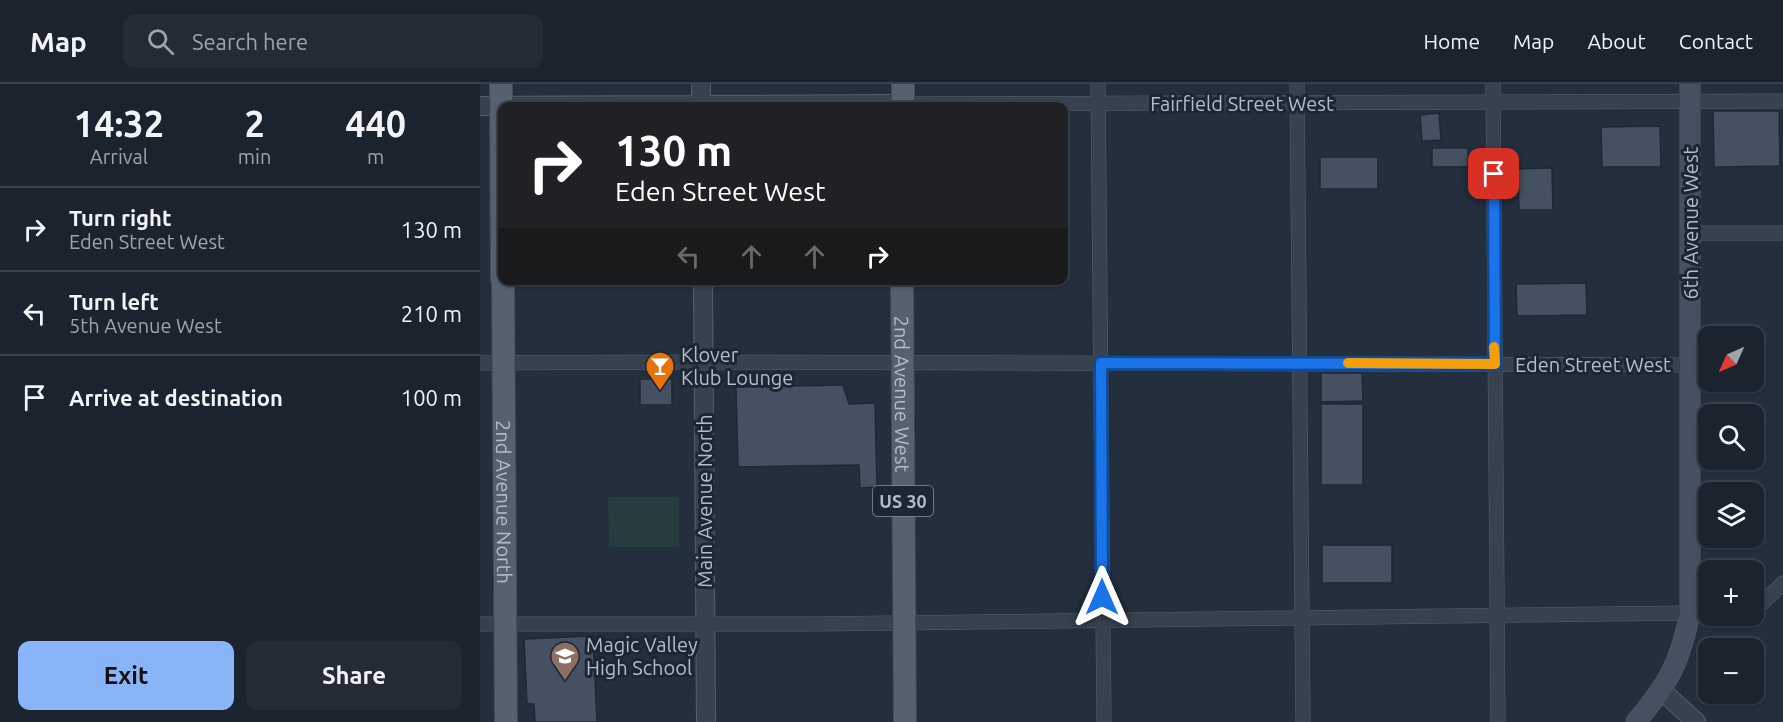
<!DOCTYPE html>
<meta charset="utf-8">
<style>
body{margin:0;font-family:Ubuntu,sans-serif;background:#242b36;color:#f1f3f6;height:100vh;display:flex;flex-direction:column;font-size:22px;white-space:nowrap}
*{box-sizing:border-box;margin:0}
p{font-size:20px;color:#a0a4aa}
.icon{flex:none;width:33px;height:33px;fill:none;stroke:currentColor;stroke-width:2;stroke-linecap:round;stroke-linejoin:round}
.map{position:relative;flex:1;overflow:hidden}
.drawer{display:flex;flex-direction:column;background:#1b232e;width:480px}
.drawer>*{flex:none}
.banner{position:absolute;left:18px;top:18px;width:570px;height:183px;border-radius:12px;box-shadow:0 2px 4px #0004,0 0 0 2px #39404a;background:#202124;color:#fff;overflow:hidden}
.needle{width:39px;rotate:225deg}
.tools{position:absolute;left:1218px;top:242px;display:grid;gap:12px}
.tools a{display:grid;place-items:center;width:66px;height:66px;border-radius:12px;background:#1b232e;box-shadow:0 2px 4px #0004,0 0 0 2px #39404a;font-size:30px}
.pin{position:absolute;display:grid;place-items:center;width:51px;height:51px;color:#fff;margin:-26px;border-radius:12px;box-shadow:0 3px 9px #0006}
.me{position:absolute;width:66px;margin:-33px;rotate:0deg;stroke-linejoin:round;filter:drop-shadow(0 0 4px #0008)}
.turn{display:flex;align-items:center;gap:21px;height:126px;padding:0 18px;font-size:27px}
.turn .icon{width:78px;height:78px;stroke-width:2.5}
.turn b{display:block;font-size:42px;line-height:51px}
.lanes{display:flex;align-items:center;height:57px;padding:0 18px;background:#0003;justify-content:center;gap:30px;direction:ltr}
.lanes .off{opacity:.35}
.eta{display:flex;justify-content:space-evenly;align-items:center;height:102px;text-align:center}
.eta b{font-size:36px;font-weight:700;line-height:42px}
.action{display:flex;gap:12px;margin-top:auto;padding:12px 18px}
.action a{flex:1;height:69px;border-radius:12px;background:#8ab4f8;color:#111;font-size:24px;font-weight:700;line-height:69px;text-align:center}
.action a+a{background:#242b36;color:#f1f3f6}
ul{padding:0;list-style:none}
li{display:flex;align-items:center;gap:18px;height:84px;padding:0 18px;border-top:2px solid #39404a}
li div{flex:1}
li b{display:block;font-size:22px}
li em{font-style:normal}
header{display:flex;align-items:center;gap:36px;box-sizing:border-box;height:84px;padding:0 30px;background:#1b232e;border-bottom:2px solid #39404a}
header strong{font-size:28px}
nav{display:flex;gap:33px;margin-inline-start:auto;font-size:21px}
.search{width:420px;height:54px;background:#242b36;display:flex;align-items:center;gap:15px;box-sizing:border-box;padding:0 21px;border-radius:12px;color:#a0a4aa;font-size:22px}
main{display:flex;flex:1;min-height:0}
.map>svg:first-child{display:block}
</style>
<header>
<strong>Map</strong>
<div class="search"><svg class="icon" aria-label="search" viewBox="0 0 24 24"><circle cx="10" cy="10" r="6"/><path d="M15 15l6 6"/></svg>Search here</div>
<nav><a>Home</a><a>Map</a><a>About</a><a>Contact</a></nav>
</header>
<main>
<section class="drawer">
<div class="eta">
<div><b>14:32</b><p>Arrival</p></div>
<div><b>2</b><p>min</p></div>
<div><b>440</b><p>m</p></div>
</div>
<ul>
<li><svg class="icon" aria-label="right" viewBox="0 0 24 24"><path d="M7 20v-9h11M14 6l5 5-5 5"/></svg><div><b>Turn right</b><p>Eden Street West</p></div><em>130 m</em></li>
<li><svg class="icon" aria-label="left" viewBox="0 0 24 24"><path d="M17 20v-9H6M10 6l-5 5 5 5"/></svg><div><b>Turn left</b><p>5th Avenue West</p></div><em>210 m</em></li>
<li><svg class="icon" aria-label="arrive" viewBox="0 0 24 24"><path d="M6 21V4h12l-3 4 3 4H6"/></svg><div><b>Arrive at destination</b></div><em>100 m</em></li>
</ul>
<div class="action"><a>Exit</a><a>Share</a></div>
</section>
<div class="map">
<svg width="1303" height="638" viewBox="0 0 1303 638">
<rect width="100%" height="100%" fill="#242f3e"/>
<path fill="#263c3f" d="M128 413H199V463H129Z"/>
<path fill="#455162" stroke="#1f2835" stroke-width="1.5" d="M1233 27H1299L1300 82 1234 83Z
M959 29 961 56 942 57 940 31Z
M1180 42 1181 83H1122L1121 43Z
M952 64H988V83H952Z
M840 73H898V105H840Z
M1072 84 1073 126H1039L1038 85Z
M1106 199 1107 231 1037 232 1036 200Z
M841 289H882L883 317 841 318Z
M160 295H192V321H160Z
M363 301 369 320 395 319 397 403 380 404 379 381 258 383 256 303Z
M841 320H883V401H841Z
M842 461H912V499H842Z
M113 552 117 638H55L54 620H47L44 555Z"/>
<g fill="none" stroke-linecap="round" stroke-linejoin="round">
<g stroke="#565f6c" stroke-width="15">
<path id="minor" d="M618 0 624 638
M817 0 823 638
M1013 0 1018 638
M423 20 1303 17
M1210 149H1303
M0 279 223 278 1210 281
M1274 527 1303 499
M0 540H331L1210 529C1229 532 1250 538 1268 531"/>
</g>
<g stroke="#565f6c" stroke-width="20">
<path id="tertiary" d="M221 0V22
M0 22 423 20
M223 196 226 638
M1182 607 1216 638"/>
</g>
<g stroke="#565f6c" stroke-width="21">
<path id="secondary" d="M1156 638C1188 600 1200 579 1210 529V0"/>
</g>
<g stroke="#414a57" stroke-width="24">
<g id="primary">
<path d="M21 0 22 195"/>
<path d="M423 0V22"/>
<path id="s1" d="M23 196 26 638"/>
<path id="s2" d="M422 196 425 638"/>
</g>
</g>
<use href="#minor" stroke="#38414e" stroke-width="14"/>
<use href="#tertiary" stroke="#38414e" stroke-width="18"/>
<use href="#secondary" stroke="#465061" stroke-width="20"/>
<use href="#primary" stroke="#56606e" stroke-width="22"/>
</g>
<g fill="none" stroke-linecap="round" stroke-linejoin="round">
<g stroke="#114b97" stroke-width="15">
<path id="route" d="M622 513 621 279 1015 280 1014 90"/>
</g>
<use href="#route" stroke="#1a73e8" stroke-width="10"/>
<path stroke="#f59e0b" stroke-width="10" d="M868 279 1015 280 1014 263"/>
</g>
<defs>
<g id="bar-pin" transform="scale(1.5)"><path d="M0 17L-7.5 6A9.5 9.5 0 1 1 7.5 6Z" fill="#e8710a" stroke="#1d2633"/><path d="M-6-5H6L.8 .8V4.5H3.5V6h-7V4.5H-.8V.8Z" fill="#fff"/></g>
<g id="school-pin" transform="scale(1.5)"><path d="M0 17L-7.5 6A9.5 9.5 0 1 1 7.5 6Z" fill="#8d6e63" stroke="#1d2633"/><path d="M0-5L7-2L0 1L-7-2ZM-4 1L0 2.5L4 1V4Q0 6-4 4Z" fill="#fff"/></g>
</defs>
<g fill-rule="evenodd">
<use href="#bar-pin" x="180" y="282"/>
<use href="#school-pin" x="85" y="572"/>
</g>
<g text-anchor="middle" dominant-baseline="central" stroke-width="6" stroke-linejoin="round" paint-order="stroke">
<rect fill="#1d2633" stroke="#878f9c" stroke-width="1.5" x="393" y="402" width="60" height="30" rx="4.5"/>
<g font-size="18" font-weight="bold" fill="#b4bcc9">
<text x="423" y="417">US 30</text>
</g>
<g font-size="20" fill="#b4bcc9" stroke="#1d2633">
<text x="762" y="19">Fairfield Street West</text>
<text transform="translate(1210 139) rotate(-90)">6th Avenue West</text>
<text x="1113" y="280">Eden Street West</text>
<text stroke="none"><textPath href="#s2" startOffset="114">2nd Avenue West</textPath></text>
<text stroke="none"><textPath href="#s1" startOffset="222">2nd Avenue North</textPath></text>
<text transform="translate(224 417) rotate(-90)">Main Avenue North</text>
</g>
<g font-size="20" fill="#b4bcc9" stroke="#1d2633" text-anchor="start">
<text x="201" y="270">Klover<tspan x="201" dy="23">Klub Lounge</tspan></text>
<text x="106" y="560">Magic Valley<tspan x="106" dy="23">High School</tspan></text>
</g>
</g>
</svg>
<div class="tools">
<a><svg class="needle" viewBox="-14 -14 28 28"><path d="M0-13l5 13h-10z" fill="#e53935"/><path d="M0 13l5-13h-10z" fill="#a0a4aa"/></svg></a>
<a><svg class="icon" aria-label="search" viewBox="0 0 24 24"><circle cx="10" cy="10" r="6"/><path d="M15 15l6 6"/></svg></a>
<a><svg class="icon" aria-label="layers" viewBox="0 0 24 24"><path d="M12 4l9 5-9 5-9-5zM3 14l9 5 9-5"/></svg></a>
<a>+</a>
<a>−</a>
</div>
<div class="pin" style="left:1014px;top:90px;background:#d93025"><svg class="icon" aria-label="arrive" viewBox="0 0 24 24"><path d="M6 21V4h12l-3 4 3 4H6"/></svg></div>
<svg class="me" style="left:622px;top:513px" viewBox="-20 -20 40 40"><path d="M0-17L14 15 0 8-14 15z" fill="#1a73e8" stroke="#fff" stroke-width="4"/></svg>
<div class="banner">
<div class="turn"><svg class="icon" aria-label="right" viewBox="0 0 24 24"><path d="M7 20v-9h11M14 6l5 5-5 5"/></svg><div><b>130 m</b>Eden Street West</div></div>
<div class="lanes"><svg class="icon off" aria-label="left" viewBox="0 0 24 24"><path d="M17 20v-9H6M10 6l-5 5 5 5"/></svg><svg class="icon off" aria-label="ahead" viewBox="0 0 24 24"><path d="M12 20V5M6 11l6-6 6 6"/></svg><svg class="icon off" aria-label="ahead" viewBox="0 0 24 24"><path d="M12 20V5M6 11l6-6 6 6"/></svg><svg class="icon" aria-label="right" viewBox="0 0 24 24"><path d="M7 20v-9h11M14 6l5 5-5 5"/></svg></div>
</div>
</div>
</main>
